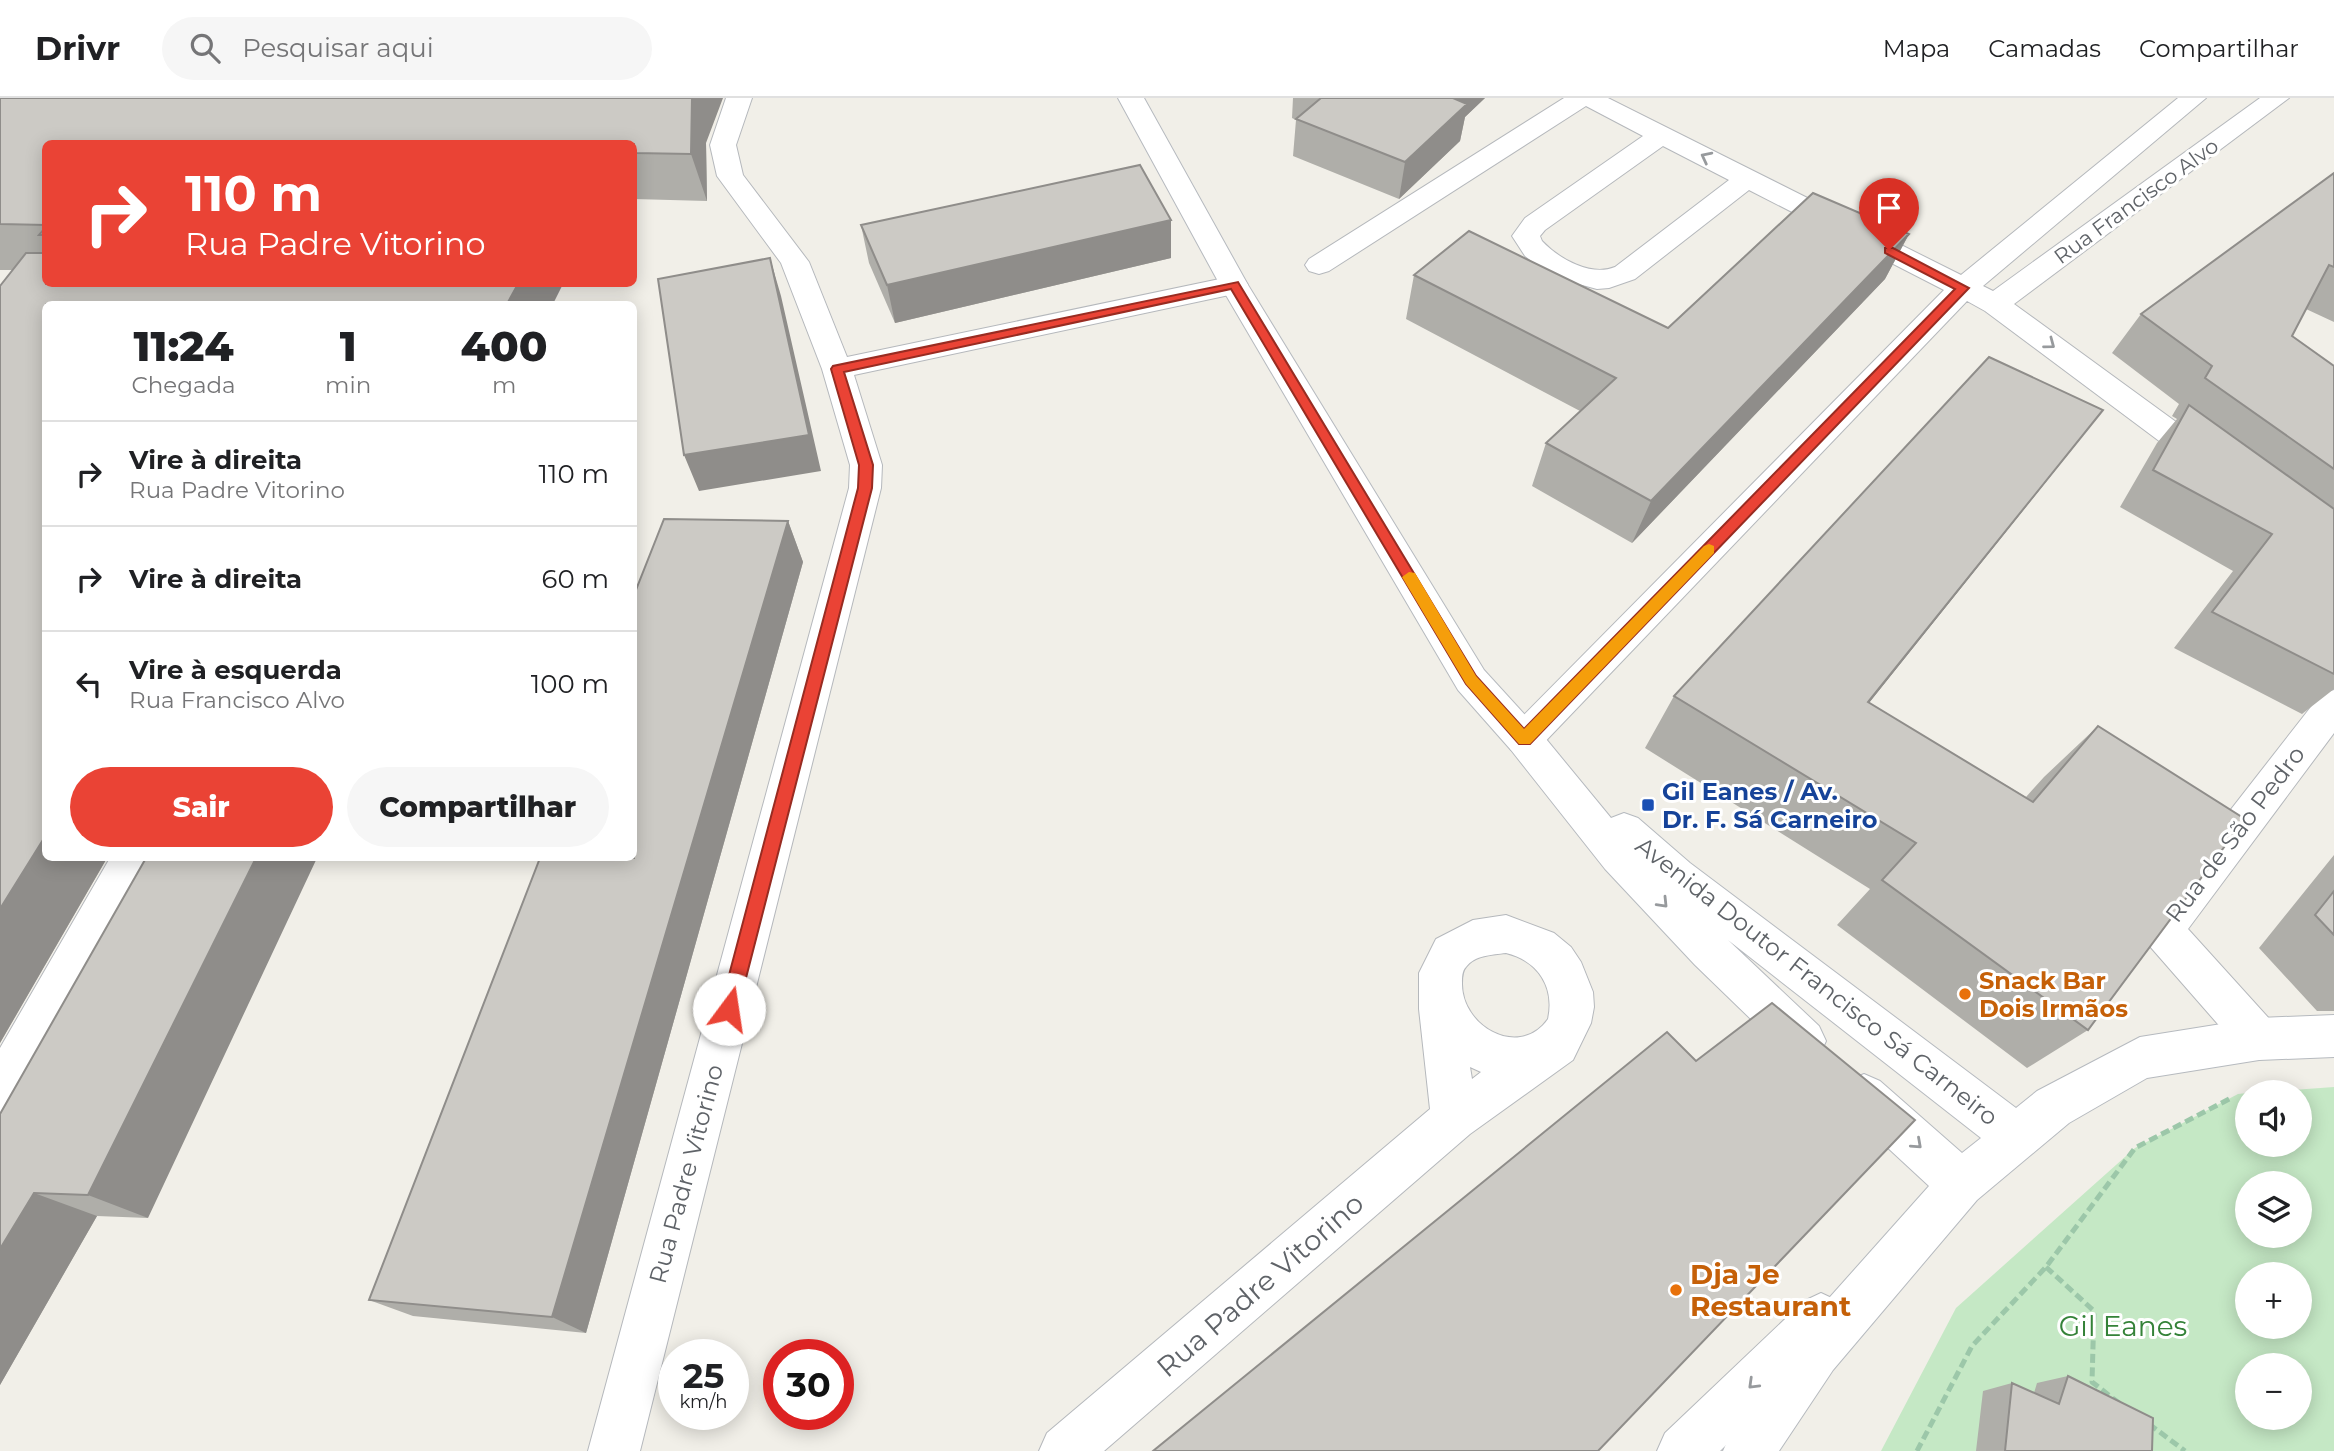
<!DOCTYPE html>
<html lang="pt">
<meta charset="utf-8">
<style>
body{margin:0;font-family:Montserrat,sans-serif;background:#f6f6f6;color:#202124;height:100vh;display:flex;flex-direction:column;font-size:26px;white-space:nowrap}
*{box-sizing:border-box;margin:0}
p{font-size:23px;color:#757577}
.icon{flex:none;width:38px;height:38px;fill:none;stroke:currentColor;stroke-width:2;stroke-linecap:round;stroke-linejoin:round}
.map{position:relative;flex:1;overflow:hidden}
.details{position:absolute;left:42px;top:203px;width:595px;height:560px;display:flex;flex-direction:column;background:#fff;border-radius:10px;box-shadow:0 4px 18px #0003}
.details>*{flex:none}
.hud{position:absolute;left:42px;top:42px;width:595px;height:147px;border-radius:10px;box-shadow:0 4px 18px #0003;background:#ea4335;color:#fff;overflow:hidden}
.fabs{position:absolute;left:2235px;top:982px;display:grid;gap:14px}
.fabs a{display:grid;place-items:center;width:77px;height:77px;border-radius:50%;background:#fff;box-shadow:0 4px 18px #0003;font-size:35px}
.speed{position:absolute;left:658px;top:1241px;display:flex;gap:14px;font-size:35px;font-weight:700;text-align:center}
.speed>*{display:grid;place-content:center;width:91px;height:91px;border-radius:50%;background:#fff;box-shadow:0 4px 18px #0003;line-height:1}
.speed small{font-size:18px;font-weight:400}
.speed .limit{border:10px solid #d22;background:#fff;color:#111}
.pin{position:absolute;display:grid;place-items:center;width:60px;height:60px;color:#fff;margin:-72px -30px;border-radius:50% 50% 50% 0;rotate:-45deg;box-shadow:0 0 7px #0007}
.pin .icon{rotate:45deg}
.me{position:absolute;width:77px;margin:-38px;rotate:14deg;stroke-linejoin:round;filter:drop-shadow(0 0 5px #0008)}
.turn{display:flex;align-items:center;gap:24px;height:147px;padding:0 28px;font-size:32px}
.turn .icon{width:91px;height:91px;stroke-width:2.5}
.turn b{display:block;font-size:49px;line-height:60px}
.eta{display:flex;justify-content:space-evenly;align-items:center;height:119px;text-align:center}
.eta b{font-size:42px;font-weight:800;line-height:49px}
.button{display:flex;gap:14px;margin-top:auto;padding:14px 28px}
.button a{flex:1;height:80px;border-radius:42px;background:#ea4335;color:#fff;font-size:28px;font-weight:800;line-height:80px;text-align:center}
.button a+a{background:#f6f6f6;color:#202124}
ul{padding:0;list-style:none}
li{display:flex;align-items:center;gap:21px;height:105px;padding:0 28px;border-top:2px solid #e0e0e0}
li div{flex:1}
li b{display:block;font-size:26px}
li em{font-style:normal}
header{display:flex;align-items:center;gap:42px;box-sizing:border-box;height:98px;padding:0 35px;background:#fff;border-bottom:2px solid #e0e0e0}
header strong{font-size:33px}
nav{display:flex;gap:38px;margin-inline-start:auto;font-size:24px}
.search{width:490px;height:63px;background:#f6f6f6;display:flex;align-items:center;gap:18px;box-sizing:border-box;padding:0 24px;border-radius:38px;color:#757577;font-size:26px}
.map>svg:first-child{display:block}
</style>
<header>
<strong>Drivr</strong>
<div class="search"><svg class="icon" aria-label="search" viewBox="0 0 24 24"><circle cx="10" cy="10" r="6"/><path d="M15 15l6 6"/></svg>Pesquisar aqui</div>
<nav><a>Mapa</a><a>Camadas</a><a>Compartilhar</a></nav>
</header>
<div class="map">
<svg width="2334" height="1353" viewBox="0 0 2334 1353">
<rect width="100%" height="100%" fill="#f1efe8"/>
<path fill="#c5e8c5" fill-rule="evenodd" d="M2334 989V1353H1881L1956 1210 2135 1050 2238 996 2247 995V1046H2300V994H2265ZM2247 1085H2300V1138H2247ZM2247 1176H2300V1228H2247ZM2247 1267H2300V1320H2247Z"/>
<g fill="none" stroke-linecap="round" stroke-linejoin="round">
<g stroke="#b5b8bc" stroke-width="2">
<path id="street" d="M726 0H752L736 47 743 77 809 164 847 259 1234 178 1244 181 1248 187 1244 193 1234 196 854 277 882 367 881 390 640 1353H588L849 390 850 367 822 271 781 165 717 78 710 47Z
M1564 0H1608L1961 177 2178 0H2206L1983 188 1993 193 2260 0H2289L2014 206 2220 356 2225 364 2220 372 2209 375 2198 372 1985 213 1967 203 1537 652 1524 657 1511 652 1505 641 1511 630 1944 192 1749 92 1635 181 1609 190 1597 191 1575 185 1543 172 1525 158 1512 138 1525 120 1643 38 1586 8 1329 173 1319 176 1309 173 1305 167 1309 161ZM1663 48 1729 82 1615 169C1591 179 1559 161 1542 143L1540 138 1545 132Z
M2334 592V635L2188 831 2274 926 2281 941 2274 956 2259 962 2244 956 2147 845 2141 832 2147 819 2321 596Z
M110 760H151L16 1008 0 1015V950Z
M1506 817 1554 835 1571 849 1581 864 1593 894 1594 909 1591 925 1573 962 1470 1036 1104 1353H1039L1047 1335 1430 1011 1419 911V875L1436 841 1473 822ZM1506 855C1538 863 1555 889 1548 921 1519 962 1461 928 1462 885 1462 879 1462 873 1466 869 1475 857 1492 857 1506 855ZM1470 969 1481 974 1472 981Z
M1821 1195 1838 1203 1846 1220 1838 1237 1720 1353H1657L1665 1335 1804 1203Z"/>
</g>
<g stroke="#b6babf" stroke-width="2">
<path id="secondary" d="M1118 0H1144L1248 187 1484 572 1537 630 1611 720 1624 715 1638 720 1690 765 2016 1010 2037 993 2140 939 2259 920 2334 917V959L2259 962 2147 980 2069 1025 1977 1102 1833 1272 1779 1353H1723L1731 1335 1797 1236 1929 1088 1848 1013 1842 998 1848 983 1864 976 1880 983 1962 1055 1981 1040 1728 842 1819 928 1826 943 1819 958 1804 964 1789 958 1695 867 1605 771 1511 652 1458 592 1220 187Z"/>
</g>
<path stroke="#9cc7a9" stroke-width="5" stroke-dasharray="9 4.5" stroke-linecap="butt" d="M2046 1169 2094 1213 2092 1284 2119 1305
M2149 1326 2185 1353
M1917 1353 1972 1248 2046 1169 2135 1050 2233 999"/>
<use href="#street" fill="#fff" fill-rule="evenodd"/>
<use href="#secondary" fill="#fff" fill-rule="evenodd"/>
</g>
<path fill="#afaea9" d="M0 0 706 45 707 103 634 101V46H46V186H561L562 188 46 206V760H107L0 945 12 172H0Z
M1293 0H1485L1465 19 1460 43 1399 101 1293 58 1296 22 1292 20Z
M2334 75V224L2306 211 2292 238 2334 268V591L2302 616 2174 550 2233 473 2120 409 2157 345 2177 321 2172 318 2179 306 2112 255 2141 216Z
M1171 122V160L895 225 869 165 861 127Z
M1909 136 1885 181 1632 445 1532 388 1546 345 1580 313 1406 221 1414 177 1668 230Z
M2103 312 1869 605 2026 699 2044 679 2098 628 2088 932 2027 970 1837 827 1870 791 1645 650 1674 598Z
M788 423 803 464 586 1235 413 1218 369 1202Z
M2334 757V913H2317L2259 850Z
M0 1016 148 1120 97 1118 0 1287Z
M2068 1278 2152 1353H1976L1983 1293 2012 1285 2034 1295 2037 1285Z"/>
<path fill="#8f8d8a" d="M692 0H723L706 45 707 103 691 56Z
M1453 0H1485L1465 19 1460 43 1399 101 1405 64Z
M1171 122V160L895 225 887 187Z
M1909 136 1885 181 1632 445 1651 403Z
M770 160 781 198 821 373 699 393 684 357Z
M518 186H561L562 188 553 206H507Z
M2103 312 2057 370 1828 656 1868 604Z
M788 423 803 464 586 1235 552 1219Z
M46 737V760H107L0 945V811Z
M256 760H317L148 1120 88 1097Z
M34 1095 97 1118 0 1287V1151Z"/>
<path fill="#cccac5" stroke="#8f8d8a" stroke-width="2" d="M0 0H692L691 56 634 55V46H46V127L0 126Z
M1321 0H1453L1467 6 1405 64 1296 21Z
M1140 67 1171 122 887 187 861 127Z
M2334 75V169L2329 167 2292 238 2334 268V371L2205 280 2212 268 2141 216Z
M1813 95 1909 136 1651 403 1546 345 1616 280 1414 177 1469 133 1668 230Z
M46 129V137H39Z
M26 155H46V186H518L507 206H46V737L0 811V188Z
M770 160 809 337 684 357 658 181Z
M1989 259 2103 312 1868 604 2033 704 2098 628 2245 721 2088 932 1882 782 1916 745 1674 598Z
M2189 307 2334 411V576L2212 514 2272 436 2153 372Z
M664 421 788 423 552 1219 369 1202 540 760H634V497Z
M146 760H256L88 1097 34 1095 0 1151V1016Z
M2334 793V837L2315 817Z
M1772 905 1915 1022 1598 1353H1153L1667 934 1696 963Z
M2068 1278 2153 1320 2152 1353H2005L2012 1285 2059 1306Z"/>
<defs><path id="oneway-chevron" d="M-2-3.5L2.5 0L-2 3.5" fill="none" stroke-width="1.6" stroke-linecap="round" stroke-linejoin="round" transform="scale(1.75)"/></defs>
<g stroke="#979a9d">
<use href="#oneway-chevron" transform="translate(1706 59) rotate(-153)"/>
<use href="#oneway-chevron" transform="translate(2050 246) rotate(37)"/>
<use href="#oneway-chevron" transform="translate(1663 805) rotate(46)"/>
<use href="#oneway-chevron" transform="translate(1917 1046) rotate(42)"/>
<use href="#oneway-chevron" transform="translate(1753 1286) rotate(136)"/>
</g>
<path fill="#ea4335" stroke="#982c22" stroke-width="2" d="M1885 150H1893L1969 190 1530 646H1519L1466 586 1231 191 844 274 873 367 872 390 738 911 736 916 729 919 723 916 720 911 858 390 859 367 831 271 833 268 1238 184 1476 578 1524 631 1955 191 1885 155Z"/>
<path fill="#f59e0b" d="M1709 446 1714 448V455L1530 646H1519L1466 586 1402 479 1409 474 1415 475 1476 578 1524 631 1704 448Z"/>
<rect fill="#1a4fb4" stroke="#fff" stroke-width="2.5" x="1641" y="700" width="14" height="14" rx="3.5"/>
<g fill="#e8710a" stroke="#fff" stroke-width="2.5">
<circle cx="1965" cy="896" r="7"/>
<circle cx="1676" cy="1192" r="7"/>
</g>
<g text-anchor="middle" dominant-baseline="central" stroke-width="6" stroke-linejoin="round" paint-order="stroke">
<g font-size="21" fill="#5f6368" stroke="#fff">
<text transform="translate(2136 103) rotate(-36)">Rua Francisco Alvo</text>
</g>
<g font-size="24" font-weight="bold" fill="#164399" stroke="#fff" text-anchor="start">
<text x="1662" y="693">Gil Eanes / Av.<tspan x="1662" dy="28">Dr. F. Sá Carneiro</tspan></text>
</g>
<g font-size="24" fill="#5f6368" stroke="#fff">
<text transform="translate(2235 736) rotate(-53)">Rua de São Pedro</text>
<text transform="translate(1817 883) rotate(38)">Avenida Doutor Francisco Sá Carneiro</text>
<text transform="translate(686 1076) rotate(-75)">Rua Padre Vitorino</text>
</g>
<g font-size="24" font-weight="bold" fill="#c56008" stroke="#fff" text-anchor="start">
<text x="1979" y="882">Snack Bar<tspan x="1979" dy="28">Dois Irmãos</tspan></text>
</g>
<g font-size="28" font-weight="bold" fill="#c56008" stroke="#fff" text-anchor="start">
<text x="1690" y="1176">Dja Je<tspan x="1690" dy="32">Restaurant</tspan></text>
</g>
<g font-size="28" fill="#5f6368" stroke="#fff">
<text transform="translate(1260 1187) rotate(-41)">Rua Padre Vitorino</text>
</g>
<g font-size="28" fill="#348238" stroke="#fff">
<text x="2123" y="1228">Gil Eanes</text>
</g>
</g>
</svg>
<div class="fabs">
<a><svg class="icon" aria-label="sound" viewBox="0 0 24 24"><path d="M4 9h4l5-4v14l-5-4H4zM17 9q2 3 0 6"/></svg></a>
<a><svg class="icon" aria-label="layers" viewBox="0 0 24 24"><path d="M12 4l9 5-9 5-9-5zM3 14l9 5 9-5"/></svg></a>
<a>+</a>
<a>−</a>
</div>
<div class="speed"><div>25<small>km/h</small></div><div class="limit">30</div></div>
<div class="pin" style="left:1889px;top:152px;background:#d93025"><svg class="icon" aria-label="arrive" viewBox="0 0 24 24"><path d="M6 21V4h12l-3 4 3 4H6"/></svg></div>
<svg class="me" style="left:729px;top:911px" viewBox="-20 -20 40 40"><circle r="19" fill="#fff"/><path d="M0-13L10 11 0 6-10 11z" fill="#ea4335"/></svg>
<div class="hud">
<div class="turn"><svg class="icon" aria-label="right" viewBox="0 0 24 24"><path d="M7 20v-9h11M14 6l5 5-5 5"/></svg><div><b>110 m</b>Rua Padre Vitorino</div></div>
</div>
<section class="details">
<div class="eta">
<div><b>11:24</b><p>Chegada</p></div>
<div><b>1</b><p>min</p></div>
<div><b>400</b><p>m</p></div>
</div>
<ul>
<li><svg class="icon" aria-label="right" viewBox="0 0 24 24"><path d="M7 20v-9h11M14 6l5 5-5 5"/></svg><div><b>Vire à direita</b><p>Rua Padre Vitorino</p></div><em>110 m</em></li>
<li><svg class="icon" aria-label="right" viewBox="0 0 24 24"><path d="M7 20v-9h11M14 6l5 5-5 5"/></svg><div><b>Vire à direita</b></div><em>60 m</em></li>
<li><svg class="icon" aria-label="left" viewBox="0 0 24 24"><path d="M17 20v-9H6M10 6l-5 5 5 5"/></svg><div><b>Vire à esquerda</b><p>Rua Francisco Alvo</p></div><em>100 m</em></li>
</ul>
<div class="button"><a>Sair</a><a>Compartilhar</a></div>
</section>
</div>
